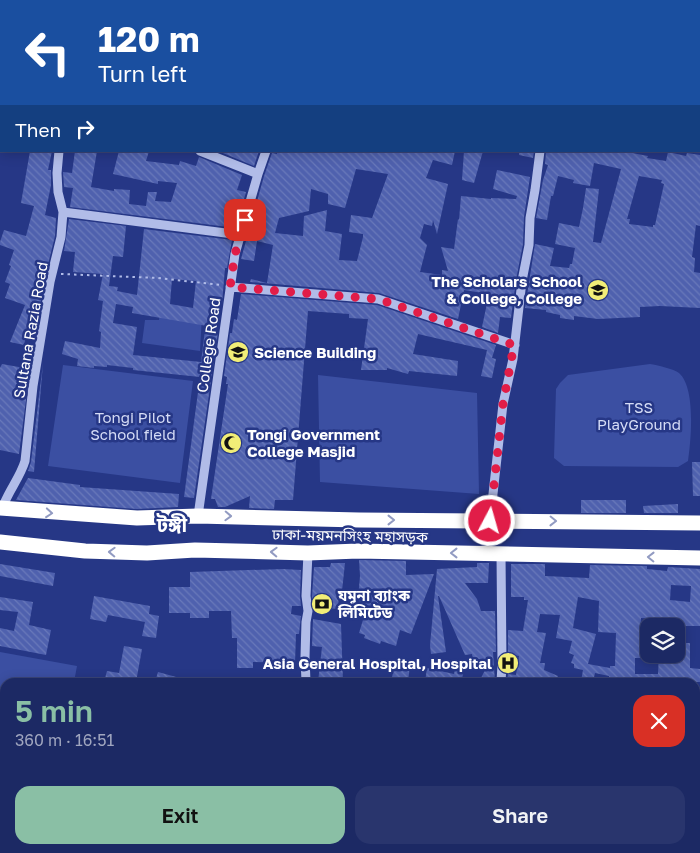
<!DOCTYPE html>
<meta charset="utf-8">
<style>
body{margin:0;font-family:"Golos Text","Noto Sans Bengali",sans-serif;background:#29356d;color:#f1f3f6;height:100vh;display:flex;flex-direction:column;font-size:19px;white-space:nowrap}
*{box-sizing:border-box;margin:0}
p{font-size:16px;color:#a0a6bf}
.icon{flex:none;width:28px;height:28px;fill:none;stroke:currentColor;stroke-width:2;stroke-linecap:round;stroke-linejoin:round}
.map{position:relative;flex:1;overflow:hidden}
.drawer{position:absolute;left:0px;top:678px;width:700px;height:176px;display:flex;flex-direction:column;background:#1c2964;border-radius:15px 15px 0 0;box-shadow:0 2px 12px #0003,0 0 0 1px #3a4578}
.drawer>*{flex:none}
.guide{position:absolute;left:0px;top:0px;width:700px;height:152px;box-shadow:0 2px 12px #0003,0 0 0 1px #3a4578;background:#1a4fa0;color:#fff;overflow:hidden}
.buttons{position:absolute;left:640px;top:618px;display:grid;gap:10px}
.buttons a{display:grid;place-items:center;width:45px;height:45px;border-radius:10px;background:#1c2964;box-shadow:0 2px 12px #0003,0 0 0 1px #3a4578;font-size:25px}
.pin{position:absolute;display:grid;place-items:center;width:42px;height:42px;color:#fff;margin:-21px;border-radius:10px;box-shadow:0 2px 8px #0006}
.me{position:absolute;width:55px;margin:-28px;rotate:6deg;stroke-linejoin:round;filter:drop-shadow(0 0 4px #0008)}
.turn{display:flex;align-items:center;gap:18px;height:105px;padding:0 15px;font-size:22px}
.turn .icon{width:65px;height:65px;stroke-width:2.5}
.turn b{display:block;font-size:35px;line-height:42px}
.then{display:flex;align-items:center;height:48px;padding:0 15px;background:#0003;gap:10px;font-size:19px}
.round{display:grid;place-items:center;flex:none;width:52px;height:52px;border-radius:15px;background:#29356d}
.head{display:flex;align-items:center;justify-content:space-between;height:85px;padding:0 15px}
h1{font-size:30px;font-weight:600;line-height:38px;color:#8abfa5}
.action{display:flex;gap:10px;margin-top:auto;padding:10px 15px}
.action a{flex:1;height:58px;border-radius:15px;background:#8abfa5;color:#111;font-size:20px;font-weight:600;line-height:58px;text-align:center}
.action a+a{background:#29356d;color:#f1f3f6}
.map>svg:first-child{display:block}
</style>
<div class="map">
<svg width="700" height="853" viewBox="0 0 700 853">
<defs>
<pattern id="building-back-hatch" width="6" height="6" patternUnits="userSpaceOnUse" patternTransform="scale(1.25)"><rect width="6" height="6" fill="#4f61ae"/><path d="M-1 5l2 2M0 0l6 6M5-1l2 2" fill="none" stroke="#6979ba"/></pattern>
</defs>
<rect width="100%" height="100%" fill="#263786"/>
<path fill="#3b4fa2" d="M160 311 202 316 200 351 142 343 145 320H159Z
M650 364C657 365 674 369 679 373 696 388 691 440 688 461L678 467 564 466 554 458 556 389 560 383 568 375Z
M63 365 193 381 180 483 48 466Z
M318 375 477 393 479 494 320 482Z
M0 652 77 666 74 682H5V733H0Z"/>
<path fill="url(#building-back-hatch)" fill-rule="evenodd" d="M30 151H52L48 170H51V185L45 215 56 218 55 236 44 281 37 326 35 330 28 327 24 345 10 342 25 305 5 298 10 284 5 282 11 266 9 265 14 250 0 245V242L4 230 26 236 34 206 21 203Z
M75 151H97L91 187 114 191V189L130 190 129 204 146 206 148 192H157L155 201 171 202 177 183 158 181V184L113 174 119 151H149L146 161 179 165 180 161 196 166 199 157 242 175 237 190 246 192 236 228 70 207 73 188 64 187 63 172 72 173Z
M218 151H259L254 166Z
M277 151H455L452 165 433 160 426 178 448 184 437 234 433 220 432 226 424 224 420 238 427 245 420 272 442 275V270L448 271 441 247 454 249 458 219 459 220 461 196 491 199V198L516 199 517 196 493 189 497 170 530 177 524 217 523 244 516 280 511 318 500 317 498 333 482 327 489 294 464 290 458 319 379 293 250 282 251 279 267 283 273 245 257 241 254 261 241 259 264 176 272 153 277 154ZM356 169 388 174 372 218 351 215 349 232 363 234V237L357 261 339 260 342 234 325 231 327 210 304 216 303 236 275 233 279 218 309 211 311 189 328 194V204L345 208Z
M464 151H483L474 183 462 180Z
M519 151H534L533 158 519 155Z
M546 151H632V153L648 156 647 158 666 161 668 152 686 156 687 153 700 155V226L696 225 692 257 695 258 694 272 700 273V308L660 306 640 307V317L598 319 574 316V320L560 318V315L546 312V310L525 308 535 244 554 248 550 266 569 268 570 264H572L575 248 555 244 559 223 579 227 583 208 586 188 599 189 593 242 601 243 621 169 594 163 590 186 573 183 574 180 558 176 553 196H551L547 220 536 218 543 180 548 165 545 164ZM639 176 662 180 661 183 664 184 655 225H653V227L629 224 630 219H627Z
M69 219 126 226 123 257 113 256 109 286 118 287 117 291 137 295 144 229 232 240 227 268H225L222 304 211 303 207 326 132 313 133 307 116 304 113 323 137 327 133 355 201 362 205 330 218 332 194 498 184 497 200 377 133 370V368L107 365V367L94 366V368L77 366 78 359 62 354 65 341 100 348 101 332 99 331 103 301 98 300 103 274 73 272 75 252 64 251ZM172 279 196 281 193 308 170 304Z
M241 294 377 305 496 345 492 358 496 359 492 378 481 376 487 350 418 334 413 354 458 361 457 376 409 371 408 374 387 368V370H361L368 319 349 318V314L308 311 293 500H275L274 509 249 508 250 496 225 507H218L215 499H211L228 384H226L227 377 224 376 230 333H232L234 319 237 320Z
M43 363 34 472 28 471 31 462Z
M2 364 30 369 19 454 0 450V368Z
M692 462H700V496H693Z
M28 478 80 485V487L179 494 178 507 137 509 16 500Z
M581 500H626V513H581Z
M678 504V513H644L643 506Z
M359 560 406 561V575L434 574 411 634 400 630 396 646 381 641 380 644 364 638 365 635 359 633 366 610 357 609 360 576Z
M331 563H345L342 591H339L338 609 314 607 312 596 314 567H330Z
M477 563H489L488 583H465L477 599 481 611H495L496 652H493L495 682H479L485 670 474 671 472 654 465 655 439 596H438L446 652 431 654 430 645 437 569 477 567Z
M0 564 55 573 53 586 0 576Z
M511 564H545V576L589 578 590 565 647 566V569L667 571 668 567 700 569V626H663V619L641 618 640 639H643V643L649 642V658H635V674H658L659 654H676V643H690V668L700 669V682H609V676L595 673 593 682 581 681 583 670 574 668V664L571 663 574 655 569 653 572 641 556 638 560 615 540 614 537 632 546 633 540 663H545L544 670 558 676 555 682H507L508 674 516 675 519 656 508 654V630L523 631 528 600H524V597H511ZM671 585 691 586 690 602 670 600ZM578 597 599 601 598 632 616 633 615 666H610V668L588 664 596 634 573 628Z
M283 569 301 570 300 596 301 606H292L291 614 301 616 299 634H296L295 663 253 662V668H237V638H232L231 611H209V618H190V613H169V587H190V572Z
M94 596 150 606 149 614 159 616 156 638 142 636 145 622 108 615 106 622 90 619Z
M0 597 33 602 29 625 51 630 46 655 0 646V628L14 631 18 612 0 610Z
M313 619 341 624 343 682H318L322 647 312 646Z
M124 646 142 649 136 682H104L107 671 119 673Z
M398 664 410 666 408 681 392 679 393 670H395Z
M427 668 454 674 455 669 464 671 461 682H425Z
M158 672 187 680V682H155Z"/>
<g fill="none" stroke-linecap="round" stroke-linejoin="round">
<path stroke="#b1bce8" stroke-width="2" stroke-dasharray="2.5 4" stroke-linecap="butt" d="M61 274 158 278 221 285"/>
<path stroke="#b1bce8" stroke-width="9" d="M26 1 27 0
M314 1V0
M547 1 548 0
M0 77 1 75
M699 120 700 121
M200 151 258 174
M63 212 241 235
M230 287 378 299 515 345
M2 509C8 491 20 478 25 461L33 386 50 282 61 237 63 212 58 192 57 173 59 151
M198 516 235 254 258 174 266 151
M490 521 503 404 513 359 522 281 529 245 530 218 535 190 540 151
M306 682 305 657 306 622 308 611 306 596 308 553
M501 682 502 665 501 554
M0 838 5 839
M37 849 44 853
M225 853 227 849
M454 853 457 849"/>
<path stroke="#fff" stroke-width="15" d="M0 508 137 518 198 516 359 520 700 523
M0 542 85 551 147 553 195 550 308 553 358 551 700 558"/>
</g>
<defs><path id="oneway-chevron" d="M-2-3.5L2.5 0L-2 3.5" fill="none" stroke-width="1.6" stroke-linecap="round" stroke-linejoin="round" transform="scale(1.25)"/></defs>
<g stroke="#929bc2">
<use href="#oneway-chevron" transform="translate(49 513) rotate(5)"/>
<use href="#oneway-chevron" transform="translate(228 516) rotate(2)"/>
<use href="#oneway-chevron" transform="translate(391 520)"/>
<use href="#oneway-chevron" transform="translate(553 521) rotate(1)"/>
<use href="#oneway-chevron" transform="translate(112 552) rotate(-178)"/>
<use href="#oneway-chevron" transform="translate(274 552) rotate(-178)"/>
<use href="#oneway-chevron" transform="translate(454 553) rotate(-180)"/>
<use href="#oneway-chevron" transform="translate(651 557) rotate(-179)"/>
</g>
<g fill="none" stroke-linecap="round" stroke-linejoin="round">
<path stroke="#e11d48" stroke-width="9" stroke-dasharray="0 16.2" d="M245 220 235 254 230 287 378 299 514 345 503 404 490 521"/>
</g>
<defs>
<g id="university-disc" transform="scale(1.125)"><circle r="9.5" fill="#f1ed77" stroke="#263786"/><path d="M0-5L7-2L0 1L-7-2ZM-4 1L0 2.5L4 1V4Q0 6-4 4Z" fill="#111"/></g>
<g id="mosque-disc" transform="scale(1.125)"><circle r="9.5" fill="#f1ed77" stroke="#263786"/><path d="M3.5-4.9A6 6 0 1 0 3.5 4.9A5 5 0 1 1 3.5-4.9Z" fill="#111"/></g>
<g id="bank-disc" transform="scale(1.125)"><circle r="9.5" fill="#f1ed77" stroke="#263786"/><path d="M-6-4H6V4H-6ZM0-2.3a2.3 2.3 0 1 0 0 4.6a2.3 2.3 0 1 0 0-4.6Z" fill="#111"/></g>
<g id="hospital-disc" transform="scale(1.125)"><circle r="9.5" fill="#f1ed77" stroke="#263786"/><path d="M-5-5h3v3.5h4V-5h3V5h-3V1.5h-4V5h-3Z" fill="#111"/></g>
</defs>
<g fill-rule="evenodd">
<use href="#university-disc" x="598" y="290"/>
<use href="#university-disc" x="238" y="352"/>
<use href="#mosque-disc" x="231" y="443"/>
<use href="#bank-disc" x="322" y="604"/>
<use href="#hospital-disc" x="508" y="663"/>
</g>
<g text-anchor="middle" dominant-baseline="central" stroke-width="5" stroke-linejoin="round" paint-order="stroke">
<g font-size="15" font-weight="bold" fill="#fff" stroke="#263786" text-anchor="start">
<text x="582" y="281" text-anchor="end">The Scholars School<tspan x="582" dy="17">&amp; College, College</tspan></text>
<text x="254" y="352">Science Building</text>
<text x="247" y="434">Tongi Government<tspan x="247" dy="17">College Masjid</tspan></text>
<text x="338" y="595">যমুনা ব্যাংক<tspan x="338" dy="17">লিমিটেড</tspan></text>
<text x="492" y="663" text-anchor="end">Asia General Hospital, Hospital</text>
</g>
<g font-size="15" fill="#fff" stroke="#263786">
<text transform="translate(30 330) rotate(-80)">Sultana Razia Road</text>
<text transform="translate(208 345) rotate(-82)">College Road</text>
<text transform="translate(350 535) rotate(1)">ঢাকা-ময়মনসিংহ মহাসড়ক</text>
</g>
<g font-size="15" fill="#d5dcf6" stroke="#263786">
<text x="639" y="407">TSS<tspan x="639" dy="17">PlayGround</tspan></text>
<text x="133" y="417">Tongi Pilot<tspan x="133" dy="17">School field</tspan></text>
</g>
<g font-size="20" font-weight="bold" fill="#fff" stroke="#263786">
<text x="172" y="524">টঙ্গী</text>
</g>
</g>
</svg>
<div class="buttons">
<a><svg class="icon" aria-label="layers" viewBox="0 0 24 24"><path d="M12 4l9 5-9 5-9-5zM3 14l9 5 9-5"/></svg></a>
</div>
<div class="pin" style="left:245px;top:220px;background:#d93025"><svg class="icon" aria-label="arrive" viewBox="0 0 24 24"><path d="M6 21V4h12l-3 4 3 4H6"/></svg></div>
<svg class="me" style="left:490px;top:521px" viewBox="-20 -20 40 40"><circle r="17" fill="#e11d48" stroke="#fff" stroke-width="3"/><path d="M0-11L8 9 0 5-8 9z" fill="#fff"/></svg>
<div class="guide">
<div class="turn"><svg class="icon" aria-label="left" viewBox="0 0 24 24"><path d="M17 20v-9H6M10 6l-5 5 5 5"/></svg><div><b>120 m</b>Turn left</div></div>
<div class="then">Then<svg class="icon" aria-label="right" viewBox="0 0 24 24"><path d="M7 20v-9h11M14 6l5 5-5 5"/></svg></div>
</div>
<section class="drawer">
<div class="head"><div><h1>5 min</h1><p>360 m · 16:51</p></div><a class="round" style="background:#d93025;color:#fff"><svg class="icon" aria-label="close" viewBox="0 0 24 24"><path d="M6 6l12 12M18 6L6 18"/></svg></a></div>
<div class="action"><a>Exit</a><a>Share</a></div>
</section>
</div>
